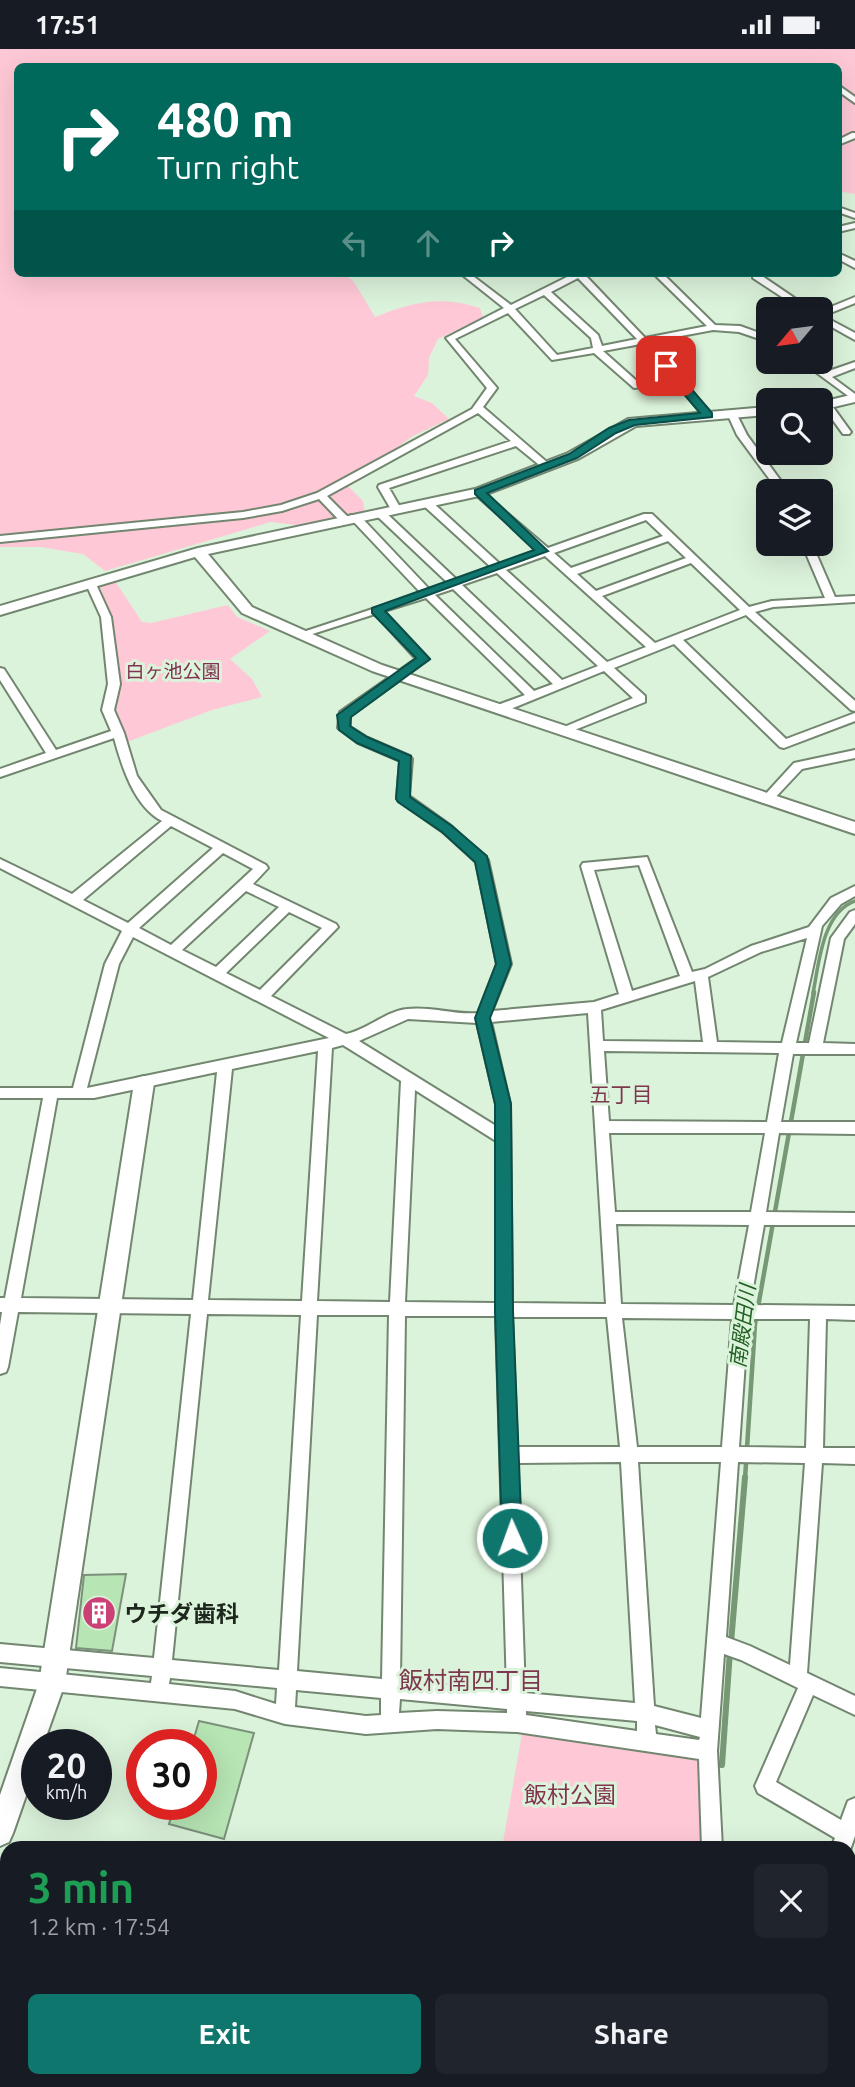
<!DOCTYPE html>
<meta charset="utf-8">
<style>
body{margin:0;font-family:Ubuntu,"Noto Sans JP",sans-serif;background:#20242c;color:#f1f3f6;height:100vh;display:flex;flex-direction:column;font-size:26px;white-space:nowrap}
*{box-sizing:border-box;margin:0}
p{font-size:23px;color:#9ea1a6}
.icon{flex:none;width:38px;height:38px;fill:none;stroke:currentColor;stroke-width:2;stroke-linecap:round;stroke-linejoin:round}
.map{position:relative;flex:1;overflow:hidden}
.drawer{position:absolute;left:0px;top:1792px;width:856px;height:247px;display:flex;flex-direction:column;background:#171b24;border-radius:21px 21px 0 0;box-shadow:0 7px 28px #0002}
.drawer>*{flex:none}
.hud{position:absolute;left:14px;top:14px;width:828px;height:214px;border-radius:10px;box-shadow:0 7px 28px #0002;background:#00695c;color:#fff;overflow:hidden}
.needle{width:46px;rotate:241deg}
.tools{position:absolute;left:756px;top:248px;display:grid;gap:14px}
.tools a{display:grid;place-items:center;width:77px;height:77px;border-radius:10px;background:#171b24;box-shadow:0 7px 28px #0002;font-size:35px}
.speed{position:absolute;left:21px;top:1680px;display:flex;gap:14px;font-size:35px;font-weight:700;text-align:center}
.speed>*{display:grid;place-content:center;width:91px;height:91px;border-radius:50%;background:#171b24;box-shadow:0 7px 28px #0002;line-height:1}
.speed small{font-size:18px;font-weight:400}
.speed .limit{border:10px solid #d22;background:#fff;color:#111}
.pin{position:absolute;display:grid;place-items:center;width:60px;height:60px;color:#fff;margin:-30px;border-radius:14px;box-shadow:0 4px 10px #0006}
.me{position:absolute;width:77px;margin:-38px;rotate:358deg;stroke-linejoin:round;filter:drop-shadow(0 0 5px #0008)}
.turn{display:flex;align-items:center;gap:24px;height:147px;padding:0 28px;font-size:32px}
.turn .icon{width:91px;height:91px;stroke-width:2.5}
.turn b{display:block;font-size:49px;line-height:60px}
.lanes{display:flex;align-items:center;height:66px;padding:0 28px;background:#0003;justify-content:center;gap:35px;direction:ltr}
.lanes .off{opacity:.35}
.round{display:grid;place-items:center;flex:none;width:74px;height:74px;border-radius:10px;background:#20242c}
.overview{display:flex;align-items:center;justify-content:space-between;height:119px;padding:0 28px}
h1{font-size:42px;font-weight:700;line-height:52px;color:#1e9e55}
.primary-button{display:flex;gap:14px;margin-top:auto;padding:14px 28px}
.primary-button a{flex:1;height:80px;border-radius:10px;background:#0f766e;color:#fff;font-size:28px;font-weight:700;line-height:80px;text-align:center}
.primary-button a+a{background:#20242c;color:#f1f3f6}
.status{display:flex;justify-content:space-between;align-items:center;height:49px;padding:0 35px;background:#171b24;direction:ltr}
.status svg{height:19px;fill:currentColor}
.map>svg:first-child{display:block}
</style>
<div class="status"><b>17:51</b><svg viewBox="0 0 49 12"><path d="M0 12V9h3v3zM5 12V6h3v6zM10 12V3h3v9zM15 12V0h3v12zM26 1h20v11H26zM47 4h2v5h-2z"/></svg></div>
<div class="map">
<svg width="855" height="2038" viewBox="0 0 855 2038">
<rect width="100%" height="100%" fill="#dcf3db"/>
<path fill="#ffc8d6" d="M0 0H855V145L838 142V18H18V224H346L356 236 375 268C412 253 441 246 480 259L483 269 438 290 429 309 428 326 414 347 432 354 449 370 413 387 346 435 363 452 365 463 304 477 271 473 105 522 83 505 40 498H0Z
M115 532 142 573 151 574 228 556 237 568 270 582 230 610 252 630 262 648 212 661 127 693 113 660 120 635 113 573 99 535Z
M522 1684 709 1710 710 1799H502Z
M461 2032H719V2038H460Z"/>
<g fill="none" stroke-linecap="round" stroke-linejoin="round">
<path stroke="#769874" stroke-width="3.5" d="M813 944C819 915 822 864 855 852"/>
<path stroke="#769874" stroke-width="4.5" d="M745 1430 755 1275 814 943"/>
<path stroke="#769874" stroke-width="6" d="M731 1594 745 1428
M715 1715 722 1716 730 1602"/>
</g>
<path fill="#b7e5b4" stroke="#7c917b" stroke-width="2" d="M126 1525 112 1602 76 1599 84 1526Z
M199 1672 254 1684 224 1790 169 1775 175 1755H201V1696H192Z"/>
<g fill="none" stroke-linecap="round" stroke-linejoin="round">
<g stroke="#728670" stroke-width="4">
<path id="street" d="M838 36 855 48V54L838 42Z
M852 84H855V89L838 96V91Z
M838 158 855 164V169L838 163Z
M855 174V179L838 183V178Z
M838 204 855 212V219L838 210Z
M460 224H469L511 256 575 224H586L585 226 645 289 707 277 653 224H662L715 276 740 277 768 287V293L739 283 713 281 649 293 711 364 713 366 708 369 705 368 675 334 634 339 594 304 552 311 508 264 455 290 497 339 483 358 549 415V419H543L516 397 389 439 401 460 392 462 378 438 379 436 511 392 478 364 327 447 348 468V472H340L319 450 282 462 243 469 0 493V487L243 463 281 456 317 444 472 360 487 339 446 289 504 259ZM578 229 637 290 602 297 598 286 551 243ZM544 246 591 289 593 299 557 306 515 260ZM641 295 671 329 639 334 603 302Z
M753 225H759L812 261H802L753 229Z
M855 248V254L823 267 855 284V291L821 272V262Z
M802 313H812L826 323 855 313V319L832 328 855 345V352Z
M824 354H830L851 383 849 385H843L822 356Z
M729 362H735L747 386 763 408 822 403 827 406 822 409 767 413 789 443H779L737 386 727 364Z
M479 440 548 499 644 465H652L749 558 772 552 825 549 802 495H812L835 548 855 547V553L773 558 755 563 855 652V662L851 661 746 566 683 591 786 690 855 664V672L784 699 780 698 674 595 614 619 645 647V653L567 684 563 685 557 681 633 649 604 622 503 663H495V657L525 646 426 549 384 562 429 610 350 667V678L366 688 410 707 412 710 409 747 451 777 488 811 511 915 492 962 594 953 619 945 581 817 583 814 647 808 692 923 705 920 751 897 809 878 831 849 855 837V847L841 855 822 877 796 994H809L831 889 850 863 855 861V875L844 890 823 994 855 995V1005H793L781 1073H855V1085L779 1084 766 1163 855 1164V1176H764L750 1256 855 1257V1271L826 1270 823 1399H855V1415L822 1414 807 1624 855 1647V1666L813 1646 776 1733 841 1771 848 1752 855 1749V1787L849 1804V1799H831L835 1789 758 1744 755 1737 798 1639 741 1611 724 1605 717 1702 722 1799H702L699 1710 517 1683 437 1680 366 1685 285 1675 235 1660 0 1637V1619L151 1634 152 1627 0 1613V1595L154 1609 191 1265 18 1263 8 1318 6 1323 0 1325V1276L2 1263H0V1249H5L43 1049H0V1039H73L105 915 122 882 0 819V810L72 845 162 772C134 757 122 718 114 689L0 728V720L46 704 0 631V619L4 620 56 701 111 682 102 661 108 635 101 568 86 535 91 532 95 533 111 568 120 635 114 661 124 684 137 727 161 761 266 816 268 819 253 835 336 875 338 878 271 947 346 985C367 981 386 962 407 960 431 957 454 966 478 964L497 915 476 813 443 783 399 752 397 749 400 712 358 694 338 679 340 663 416 610 375 565 303 588 299 589 294 586 421 544 351 470V466H359L430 541 448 534 376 466V462H384L457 531 492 519 423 456V452H431L501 516 539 502 475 445V441ZM646 471 663 487 571 519 554 504ZM668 492 686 509 596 542 577 525ZM545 507 646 598 607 613 506 521ZM691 514 740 561 655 594 602 547ZM497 524 598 617 562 631 462 536ZM453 540 553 635 534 642 435 546ZM171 777 213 799 128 874 83 851ZM223 804 253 820 171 896 139 879ZM639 816 680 927 632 942 594 821ZM246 842 279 858 216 918 182 901ZM289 863 322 879 260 941 226 924ZM133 888 329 989 87 1039 119 915ZM807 889 782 994 717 993 708 928 761 903ZM695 932 703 993 603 992 601 961ZM588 964 606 1255 512 1254 510 1055 491 973ZM408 970 477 974 496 1055V1077L359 992ZM343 996 401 1032 390 1253 317 1252 332 999ZM318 1002 302 1252 208 1251 232 1020ZM604 1002 779 1004 767 1073 609 1072ZM217 1023 193 1251 21 1249 57 1049H94ZM415 1041 496 1092V1254L405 1253ZM609 1084H765L751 1163H615ZM616 1175 749 1176 734 1256 621 1255ZM207 1265 301 1266 279 1621 172 1611ZM317 1266H389L382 1630 297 1622ZM405 1267H496L507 1642 400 1632ZM512 1268H607L620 1398H517ZM622 1269 732 1270 722 1398H637ZM748 1270H810L806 1399 739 1398ZM621 1413 635 1654 525 1644 517 1414ZM638 1413H721L701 1669 654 1657ZM738 1413 805 1414 790 1616 750 1597 726 1588ZM170 1629 277 1639 276 1655 235 1642 169 1635ZM296 1641 381 1649V1666L366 1667 295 1658ZM400 1650 507 1660V1664L437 1662 399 1664ZM526 1662 637 1672V1682L526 1666ZM655 1676 700 1688 699 1691 656 1685Z
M855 701V709L802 720 771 753 767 754 761 750 794 714Z
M718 2032H739L738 2038H716Z
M765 2032H786L785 2038H763Z"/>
</g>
<g stroke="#728670" stroke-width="4">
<path id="secondary" d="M855 345V353L821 361V353Z
M768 358V366L636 377 578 410 484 446 208 505 252 558 382 616 855 773V785L372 622 242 564 195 508 0 566V557L198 499 475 440 568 404 628 370Z
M144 1027 151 1029 154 1034 65 1634 43 1696H37V1715L13 1784 9 1793 0 1797V1746L39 1634 134 1034 137 1029Z"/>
</g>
<use href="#street" fill="#fff" fill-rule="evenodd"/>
<use href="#secondary" fill="#fff" fill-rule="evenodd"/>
</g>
<path fill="#0f766e" stroke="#0a4d48" stroke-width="2" d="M662 315H670L712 364V368L635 376 616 384 577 409 487 444 548 502 385 562 430 610 351 668 350 677 367 688 411 707 410 748 452 777 487 807 511 915 490 969 511 1055 513 1262 522 1489 519 1495 512 1498 505 1495 502 1489 495 1262V1055L475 969 496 915 475 813 442 783 398 753 396 750 399 712 357 694 339 681 337 666 416 609 372 564V559L534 501 475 445V441L569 405 609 379 629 371 700 364 662 319Z"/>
<defs>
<g id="building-disc" transform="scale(1.75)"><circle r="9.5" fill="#cb4075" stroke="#dcf3db"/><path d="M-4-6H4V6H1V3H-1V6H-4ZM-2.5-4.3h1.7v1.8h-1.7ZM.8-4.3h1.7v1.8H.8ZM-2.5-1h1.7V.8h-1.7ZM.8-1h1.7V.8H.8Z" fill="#fff"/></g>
</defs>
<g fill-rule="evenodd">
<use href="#building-disc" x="99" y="1564"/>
</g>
<g text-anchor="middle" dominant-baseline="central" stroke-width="6" stroke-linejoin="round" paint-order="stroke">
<g font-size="19" fill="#81324e" stroke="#dcf3db">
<text x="173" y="622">白ヶ池公園</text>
</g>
<g font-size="21" fill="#7d374e" stroke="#dcf3db">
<text x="621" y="1045">五丁目</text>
</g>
<g font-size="21" font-style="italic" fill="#236024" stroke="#dcf3db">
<text transform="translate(742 1277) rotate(-83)">南殿田川</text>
</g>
<g font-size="23" font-weight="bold" fill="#1e271e" stroke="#dcf3db" text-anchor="start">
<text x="124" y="1564">ウチダ歯科</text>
</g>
<g font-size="23" fill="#81324e" stroke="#dcf3db">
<text x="570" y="1745">飯村公園</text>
</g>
<g font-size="24" fill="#7d374e" stroke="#dcf3db">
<text x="471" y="1631">飯村南四丁目</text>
</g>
</g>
</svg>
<div class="tools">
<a><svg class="needle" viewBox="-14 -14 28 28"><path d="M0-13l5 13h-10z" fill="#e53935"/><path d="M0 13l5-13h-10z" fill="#9ea1a6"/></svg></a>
<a><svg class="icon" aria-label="search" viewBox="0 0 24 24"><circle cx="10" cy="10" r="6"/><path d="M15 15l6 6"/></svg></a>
<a><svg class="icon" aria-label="layers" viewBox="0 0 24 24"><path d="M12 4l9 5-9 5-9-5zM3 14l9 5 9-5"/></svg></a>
</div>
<div class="speed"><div>20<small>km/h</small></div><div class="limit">30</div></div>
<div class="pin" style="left:666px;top:317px;background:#d93025"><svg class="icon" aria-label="arrive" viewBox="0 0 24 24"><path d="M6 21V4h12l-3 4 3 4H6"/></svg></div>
<svg class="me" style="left:512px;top:1489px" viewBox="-20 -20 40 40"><circle r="17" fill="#0f766e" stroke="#fff" stroke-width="3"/><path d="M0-11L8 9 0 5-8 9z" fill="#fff"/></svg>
<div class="hud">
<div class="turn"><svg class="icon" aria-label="right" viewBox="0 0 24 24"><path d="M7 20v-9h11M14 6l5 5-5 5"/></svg><div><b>480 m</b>Turn right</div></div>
<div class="lanes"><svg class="icon off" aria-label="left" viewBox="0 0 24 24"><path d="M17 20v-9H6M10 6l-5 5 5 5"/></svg><svg class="icon off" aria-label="ahead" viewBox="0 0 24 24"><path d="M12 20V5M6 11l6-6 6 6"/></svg><svg class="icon" aria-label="right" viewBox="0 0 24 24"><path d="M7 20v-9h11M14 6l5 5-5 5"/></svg></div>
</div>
<section class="drawer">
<div class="overview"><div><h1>3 min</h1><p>1.2 km · 17:54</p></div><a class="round"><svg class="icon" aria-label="close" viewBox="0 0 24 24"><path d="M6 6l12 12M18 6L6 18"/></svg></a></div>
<div class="primary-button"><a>Exit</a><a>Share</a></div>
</section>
</div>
